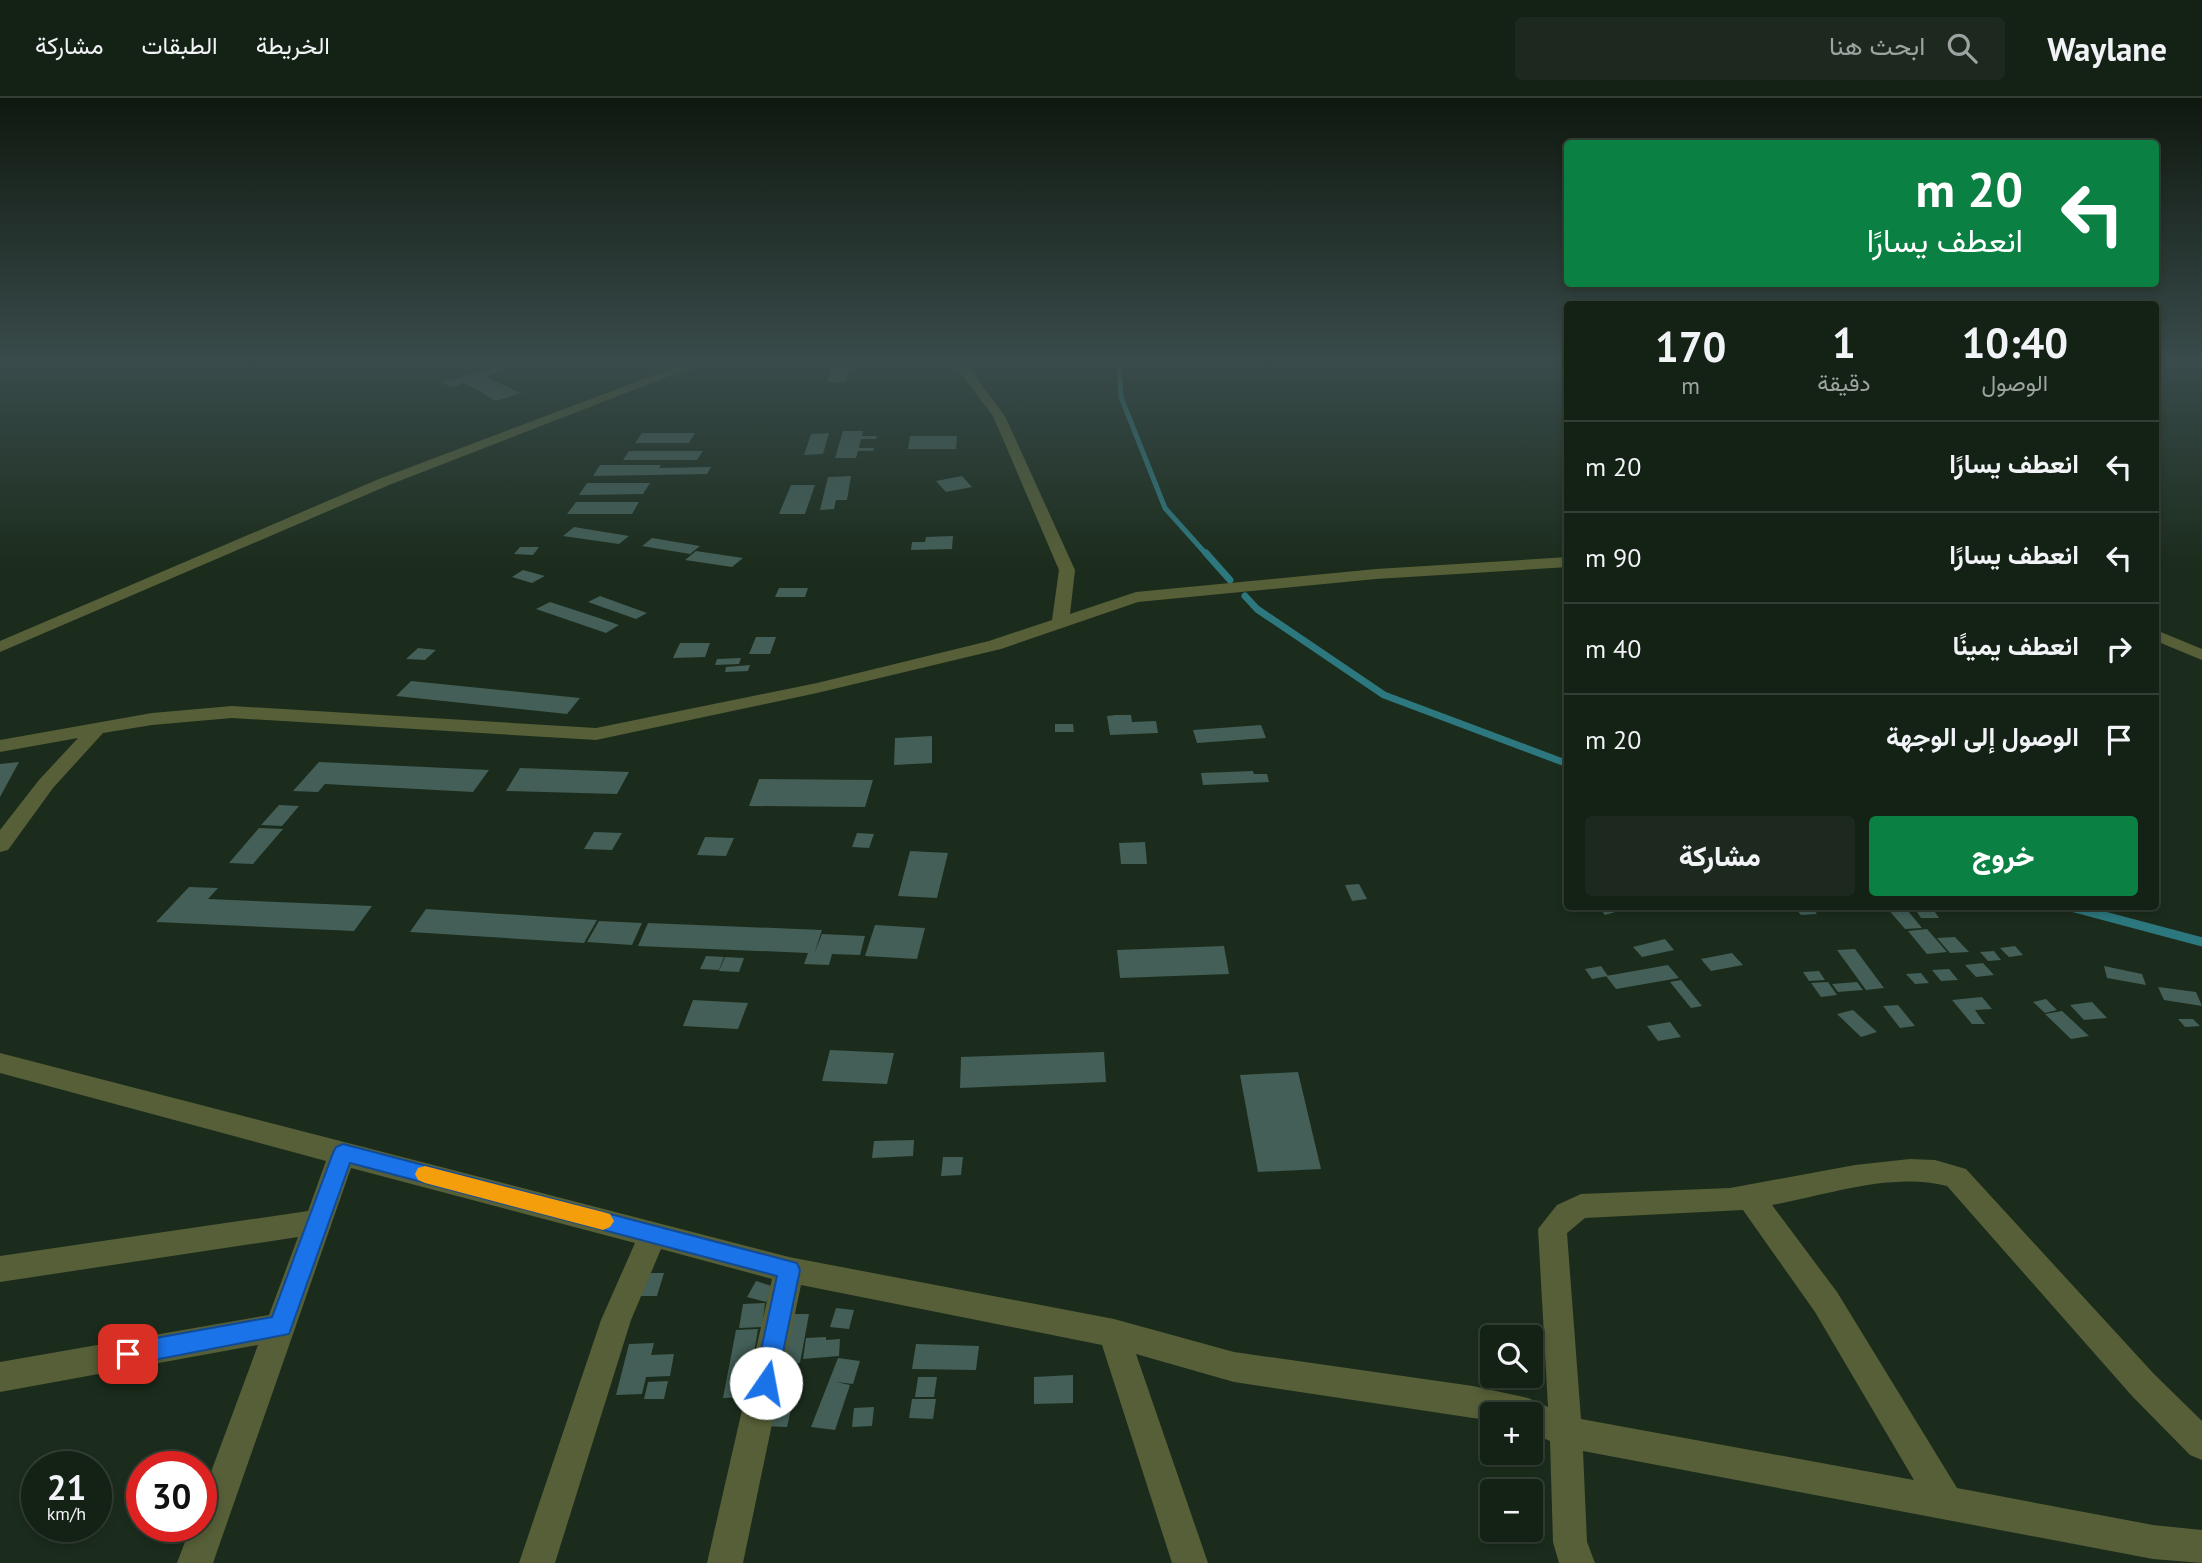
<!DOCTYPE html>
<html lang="ar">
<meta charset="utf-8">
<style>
body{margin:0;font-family:"PT Sans",Vazirmatn,sans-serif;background:#1d291e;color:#f1f3f6;direction:rtl;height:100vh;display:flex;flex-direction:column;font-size:26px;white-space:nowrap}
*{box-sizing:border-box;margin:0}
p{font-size:23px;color:#9da3a0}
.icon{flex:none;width:38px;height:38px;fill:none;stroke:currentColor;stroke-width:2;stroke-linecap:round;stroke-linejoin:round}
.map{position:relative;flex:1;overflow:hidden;direction:ltr}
.details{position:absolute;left:1564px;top:203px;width:595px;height:609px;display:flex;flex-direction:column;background:#142115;border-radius:7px;box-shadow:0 4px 10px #0003,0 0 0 2px #333e34;direction:rtl}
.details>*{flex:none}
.guide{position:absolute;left:1564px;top:42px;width:595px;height:147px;border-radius:7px;box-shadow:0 4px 10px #0003,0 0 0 2px #333e34;direction:rtl;background:#0b8043;color:#fff;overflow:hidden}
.controls{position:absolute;left:1480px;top:1227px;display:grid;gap:14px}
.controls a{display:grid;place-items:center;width:63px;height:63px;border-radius:7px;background:#142115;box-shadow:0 4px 10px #0003,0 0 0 2px #333e34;font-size:35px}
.speed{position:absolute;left:21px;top:1353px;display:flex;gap:14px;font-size:35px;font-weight:700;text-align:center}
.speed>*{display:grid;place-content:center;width:91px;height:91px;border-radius:50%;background:#142115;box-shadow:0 4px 10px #0003,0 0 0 2px #333e34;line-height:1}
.speed small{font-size:18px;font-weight:400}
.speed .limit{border:10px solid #d22;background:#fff;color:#111}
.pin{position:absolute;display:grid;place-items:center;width:60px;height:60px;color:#fff;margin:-30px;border-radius:14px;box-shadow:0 4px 10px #0006}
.me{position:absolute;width:77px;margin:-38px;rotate:12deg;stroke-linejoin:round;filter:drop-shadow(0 0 5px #0008)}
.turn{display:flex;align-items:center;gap:24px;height:147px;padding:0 21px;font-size:32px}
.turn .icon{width:91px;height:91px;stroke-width:2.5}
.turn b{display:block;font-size:49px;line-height:60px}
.eta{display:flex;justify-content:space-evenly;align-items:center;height:119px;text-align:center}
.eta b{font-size:42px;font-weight:800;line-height:49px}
.primary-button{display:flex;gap:14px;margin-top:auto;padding:14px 21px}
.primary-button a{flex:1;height:80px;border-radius:7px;background:#0b8043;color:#fff;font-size:28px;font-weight:800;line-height:80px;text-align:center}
.primary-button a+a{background:#1d291e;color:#f1f3f6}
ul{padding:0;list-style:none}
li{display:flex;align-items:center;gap:21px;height:91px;padding:0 21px;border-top:2px solid #333e34}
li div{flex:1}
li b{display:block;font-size:26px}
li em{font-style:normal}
header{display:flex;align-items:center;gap:42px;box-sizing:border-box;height:98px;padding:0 35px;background:#142115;border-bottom:2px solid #333e34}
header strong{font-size:33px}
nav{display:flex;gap:38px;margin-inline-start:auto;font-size:24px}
.search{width:490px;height:63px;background:#1d291e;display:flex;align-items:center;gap:18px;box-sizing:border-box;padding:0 24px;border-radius:7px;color:#9da3a0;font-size:26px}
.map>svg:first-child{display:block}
</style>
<header>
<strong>Waylane</strong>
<div class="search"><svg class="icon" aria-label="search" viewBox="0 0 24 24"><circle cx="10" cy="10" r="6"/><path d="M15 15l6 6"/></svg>ابحث هنا</div>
<nav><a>الخريطة</a><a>الطبقات</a><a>مشاركة</a></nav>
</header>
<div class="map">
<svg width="2202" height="1465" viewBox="0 0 2202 1465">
<rect width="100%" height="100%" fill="#1b2c1c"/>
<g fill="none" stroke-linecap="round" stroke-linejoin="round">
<path stroke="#2d787f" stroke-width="5" d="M1119 265 1121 299 1165 410 1207 457"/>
<path stroke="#2d787f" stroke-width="7" d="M1206 455 1230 482
M1245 498 1257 511 1384 597 1568 666"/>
<path stroke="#2d787f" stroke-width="9" d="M2067 808 2202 844"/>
</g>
<path fill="#435f57" d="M497 269 504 272 488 278 490 281 521 295 496 303 465 285 451 289 442 284Z
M832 270H850L846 284H827Z
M843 333H863L862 338H877L876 341H861L859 350H874L873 353H858L856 360H835Z
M642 335H695L689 345H635Z
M829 335 823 356 804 357 811 336Z
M910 338H957L956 351H908Z
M629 353H703L697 362H623Z
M600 367H661L659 370 711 369 707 376 593 378Z
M851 378 847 402H836L834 411 820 412 828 379Z
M962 378 972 389 946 394 936 383Z
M587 385H650L643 396 579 397Z
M791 387H815L805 416H779Z
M576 404H639L632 416H567Z
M574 429 629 438 619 446 563 438Z
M953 438 952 451 911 452 912 444H925L926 439Z
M652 440 700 448 690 456 642 448Z
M520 449H539L533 457 514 456Z
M696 453 743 460 732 469 685 462Z
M523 472 545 478 532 485 512 479Z
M779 490H808L805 499H775Z
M600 498 647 515 636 521 588 504Z
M550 504 599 520 619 527 606 535 536 511Z
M756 539H776L770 556H749Z
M680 545H710L705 559 673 560Z
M418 550 436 552 425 562 406 561Z
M741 560 739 566 715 567 717 561Z
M750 567 748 573 725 574 726 569Z
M411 583 580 600 567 616 396 598Z
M1116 617H1131L1132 624 1156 623 1158 635 1110 637 1107 618Z
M1055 626H1073L1074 634H1055Z
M1261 627 1266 640 1197 645 1193 632Z
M932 638V665L894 667 895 640Z
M19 664 0 699V666Z
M319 664 489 672 473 694 325 686 318 694 293 693Z
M520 670 629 674 617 696 506 693Z
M1253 673 1254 676H1267L1269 684 1203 687 1201 675Z
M759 681 873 682 865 709 749 708Z
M279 707 299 708 282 728 261 727Z
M259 730 283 731 253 766 229 765Z
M594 734 622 735 612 752 584 751Z
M857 735 874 736 869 750 852 749Z
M705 739 734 740 726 758 697 757Z
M1145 744 1147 766H1121L1119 745Z
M910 753 948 755 937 800 898 798Z
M1359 786 1367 801 1352 803 1345 787Z
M189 789 218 790 208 801 372 808 354 833 156 824Z
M1598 808H1615L1619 813 1605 817Z
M1793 808H1811L1817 816 1801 817Z
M1904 808 1922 830 1905 831 1887 810Z
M1913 808H1931L1939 820H1921Z
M426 811 597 822 584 845 410 834Z
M599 823 642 825 632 847 587 844Z
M648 825 822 832 814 856 822 836 865 838 860 857 832 856 829 867 804 866 808 855 638 848Z
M875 827 925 830 917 861 865 858Z
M1927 831 1947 854 1927 856 1908 833Z
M1955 839 1969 854 1950 855 1937 840Z
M1665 841 1674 852 1642 859 1633 849Z
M1224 848 1229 876 1120 880 1117 852Z
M2015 848 2023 857 2009 859 2000 850Z
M1855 851 1884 890 1866 892 1837 852Z
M1994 853 2001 862 1988 863 1980 854Z
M1732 855 1743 867 1711 873 1701 861Z
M706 858 724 859 719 872 700 871Z
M725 859 744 860 739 874 719 873Z
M1983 865 1994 877 1976 879 1965 867Z
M1668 867 1679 880 1616 891 1606 878Z
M1601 868 1608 878 1592 881 1585 871Z
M2104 868 2142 876 2146 887 2107 880Z
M1949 871 1958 882 1941 883 1932 872Z
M1819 873 1825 882 1809 883 1803 874Z
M1921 875 1929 885 1915 886 1906 876Z
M1681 882 1702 908 1691 910 1670 884Z
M1828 884 1837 897 1821 899 1811 885Z
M1857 884 1863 892 1838 894 1832 886Z
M2158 889 2196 894 2202 908 2164 902Z
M1982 899 1992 911 1975 912 1985 926H1972L1952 902Z
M2046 901 2057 912 2045 915 2033 904Z
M693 902 748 905 738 931 683 928Z
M2092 904 2107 920 2084 922 2070 907Z
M1898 907 1915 928 1900 930 1883 908Z
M1853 912 1877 934 1861 939 1837 916Z
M2062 913 2089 938 2071 941 2045 916Z
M2178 921H2193L2200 928 2185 929Z
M1670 924 1681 939 1658 943 1647 928Z
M830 952 894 955 887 986 822 983Z
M1104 954 1106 984 960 990 961 959Z
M1298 974 1321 1071 1258 1074 1240 977Z
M914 1042 913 1058 872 1060 874 1043Z
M943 1059H963L961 1077 941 1078Z
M645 1175H664L657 1198H638Z
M756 1183 775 1189 766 1204 747 1199Z
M765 1205 762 1229 739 1230 743 1206Z
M836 1210 854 1212 849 1231 830 1229Z
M781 1216H809L800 1265H771Z
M758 1231 747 1299 723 1300 736 1232Z
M826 1239V1242L840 1241 839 1258 803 1261 806 1240Z
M654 1245 651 1257 674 1256 670 1278 646 1279 642 1296 616 1297 629 1246Z
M916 1246 979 1248 976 1272 912 1271Z
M838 1260 860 1263 853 1286 836 1284 850 1287 835 1332 811 1329Z
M1073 1277V1305L1034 1306V1279Z
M918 1279H937L934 1299H915Z
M668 1283 664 1301H644L648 1284Z
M912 1301H936L933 1321 909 1320Z
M765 1302 793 1303 787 1329 759 1328Z
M874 1309 872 1328 852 1329 854 1310Z"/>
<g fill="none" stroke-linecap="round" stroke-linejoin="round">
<path fill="#565f37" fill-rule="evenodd" d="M686 265H703L389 387 0 554V543L379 381Z
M953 265H965L1005 318 1075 472 1070 516 1136 494 1376 471 1568 459V469L1376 481 1138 504 1001 551 817 595 596 642 232 620 152 627 103 635 53 690 8 752 0 754V732L39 682 78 640 0 654V642L152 615 232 608 596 630 817 585 989 543 1052 522 1059 472 993 318Z
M2156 532 2202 551V562L2156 543Z
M0 955 789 1159 1114 1221 1234 1254 1473 1288 1528 1300 1548 1309 1538 1131 1557 1107 1581 1096 1730 1090 1855 1067 1910 1061 1935 1062 1966 1071 2154 1276 2202 1323V1362L2190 1357 2132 1298 1947 1088C1891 1074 1828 1097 1772 1107L1837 1194 1957 1390 2153 1427 2202 1432V1465L2153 1461 1583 1353 1587 1444 1595 1465H1559L1553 1444 1550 1343 1531 1335V1316H1493V1323L1234 1284 1136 1256 1208 1465H1172L1102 1247 801 1187 743 1465H707L772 1181 661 1151 631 1222 555 1465H519L601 1222 635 1145 351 1070 213 1465H177L191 1428H201V1401L258 1247 0 1294V1264L269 1217 298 1139 0 1184V1158L308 1113 326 1063 0 975ZM1743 1112 1815 1214 1914 1382 1581 1321 1567 1135 1585 1120Z"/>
</g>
<linearGradient id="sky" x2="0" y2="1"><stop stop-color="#0f180f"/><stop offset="0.56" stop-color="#394b4b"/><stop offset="1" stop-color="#394b4b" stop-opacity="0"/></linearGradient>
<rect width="2202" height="470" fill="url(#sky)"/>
<path fill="#1a73e8" stroke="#114b97" stroke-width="2" d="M343 1046 797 1165 800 1172 775 1293 766 1296 758 1293 754 1285 777 1178 350 1065 289 1236 128 1267 119 1264 116 1256 119 1248 128 1245 272 1219 333 1055 336 1049Z"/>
<path fill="#f59e0b" d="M425 1068 603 1114 610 1116 614 1123 610 1129 603 1132 425 1085 418 1082 415 1076 418 1070Z"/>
</svg>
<div class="controls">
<a><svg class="icon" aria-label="search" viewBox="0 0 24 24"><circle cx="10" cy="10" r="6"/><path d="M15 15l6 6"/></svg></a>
<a>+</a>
<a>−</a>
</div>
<div class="speed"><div>21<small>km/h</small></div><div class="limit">30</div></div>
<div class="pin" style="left:128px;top:1256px;background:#d93025"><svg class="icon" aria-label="arrive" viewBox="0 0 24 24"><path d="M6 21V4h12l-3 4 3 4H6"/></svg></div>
<svg class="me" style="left:766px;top:1285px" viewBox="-20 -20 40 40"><circle r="19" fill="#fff"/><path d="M0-13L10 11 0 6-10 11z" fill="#1a73e8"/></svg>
<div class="guide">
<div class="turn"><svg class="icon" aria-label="left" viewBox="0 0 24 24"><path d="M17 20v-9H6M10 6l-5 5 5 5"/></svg><div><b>20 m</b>انعطف يسارًا</div></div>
</div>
<section class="details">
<div class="eta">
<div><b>10:40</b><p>الوصول</p></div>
<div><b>1</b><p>دقيقة</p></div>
<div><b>170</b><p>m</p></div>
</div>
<ul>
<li><svg class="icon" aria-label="left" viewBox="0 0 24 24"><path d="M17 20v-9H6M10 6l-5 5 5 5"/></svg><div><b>انعطف يسارًا</b></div><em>20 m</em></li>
<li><svg class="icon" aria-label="left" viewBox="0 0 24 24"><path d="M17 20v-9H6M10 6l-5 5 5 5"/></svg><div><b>انعطف يسارًا</b></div><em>90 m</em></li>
<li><svg class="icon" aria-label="right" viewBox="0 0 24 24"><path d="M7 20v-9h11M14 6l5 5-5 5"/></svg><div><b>انعطف يمينًا</b></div><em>40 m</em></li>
<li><svg class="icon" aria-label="arrive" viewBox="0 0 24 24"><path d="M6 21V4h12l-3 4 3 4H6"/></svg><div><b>الوصول إلى الوجهة</b></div><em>20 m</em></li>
</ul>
<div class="primary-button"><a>خروج</a><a>مشاركة</a></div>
</section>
</div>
